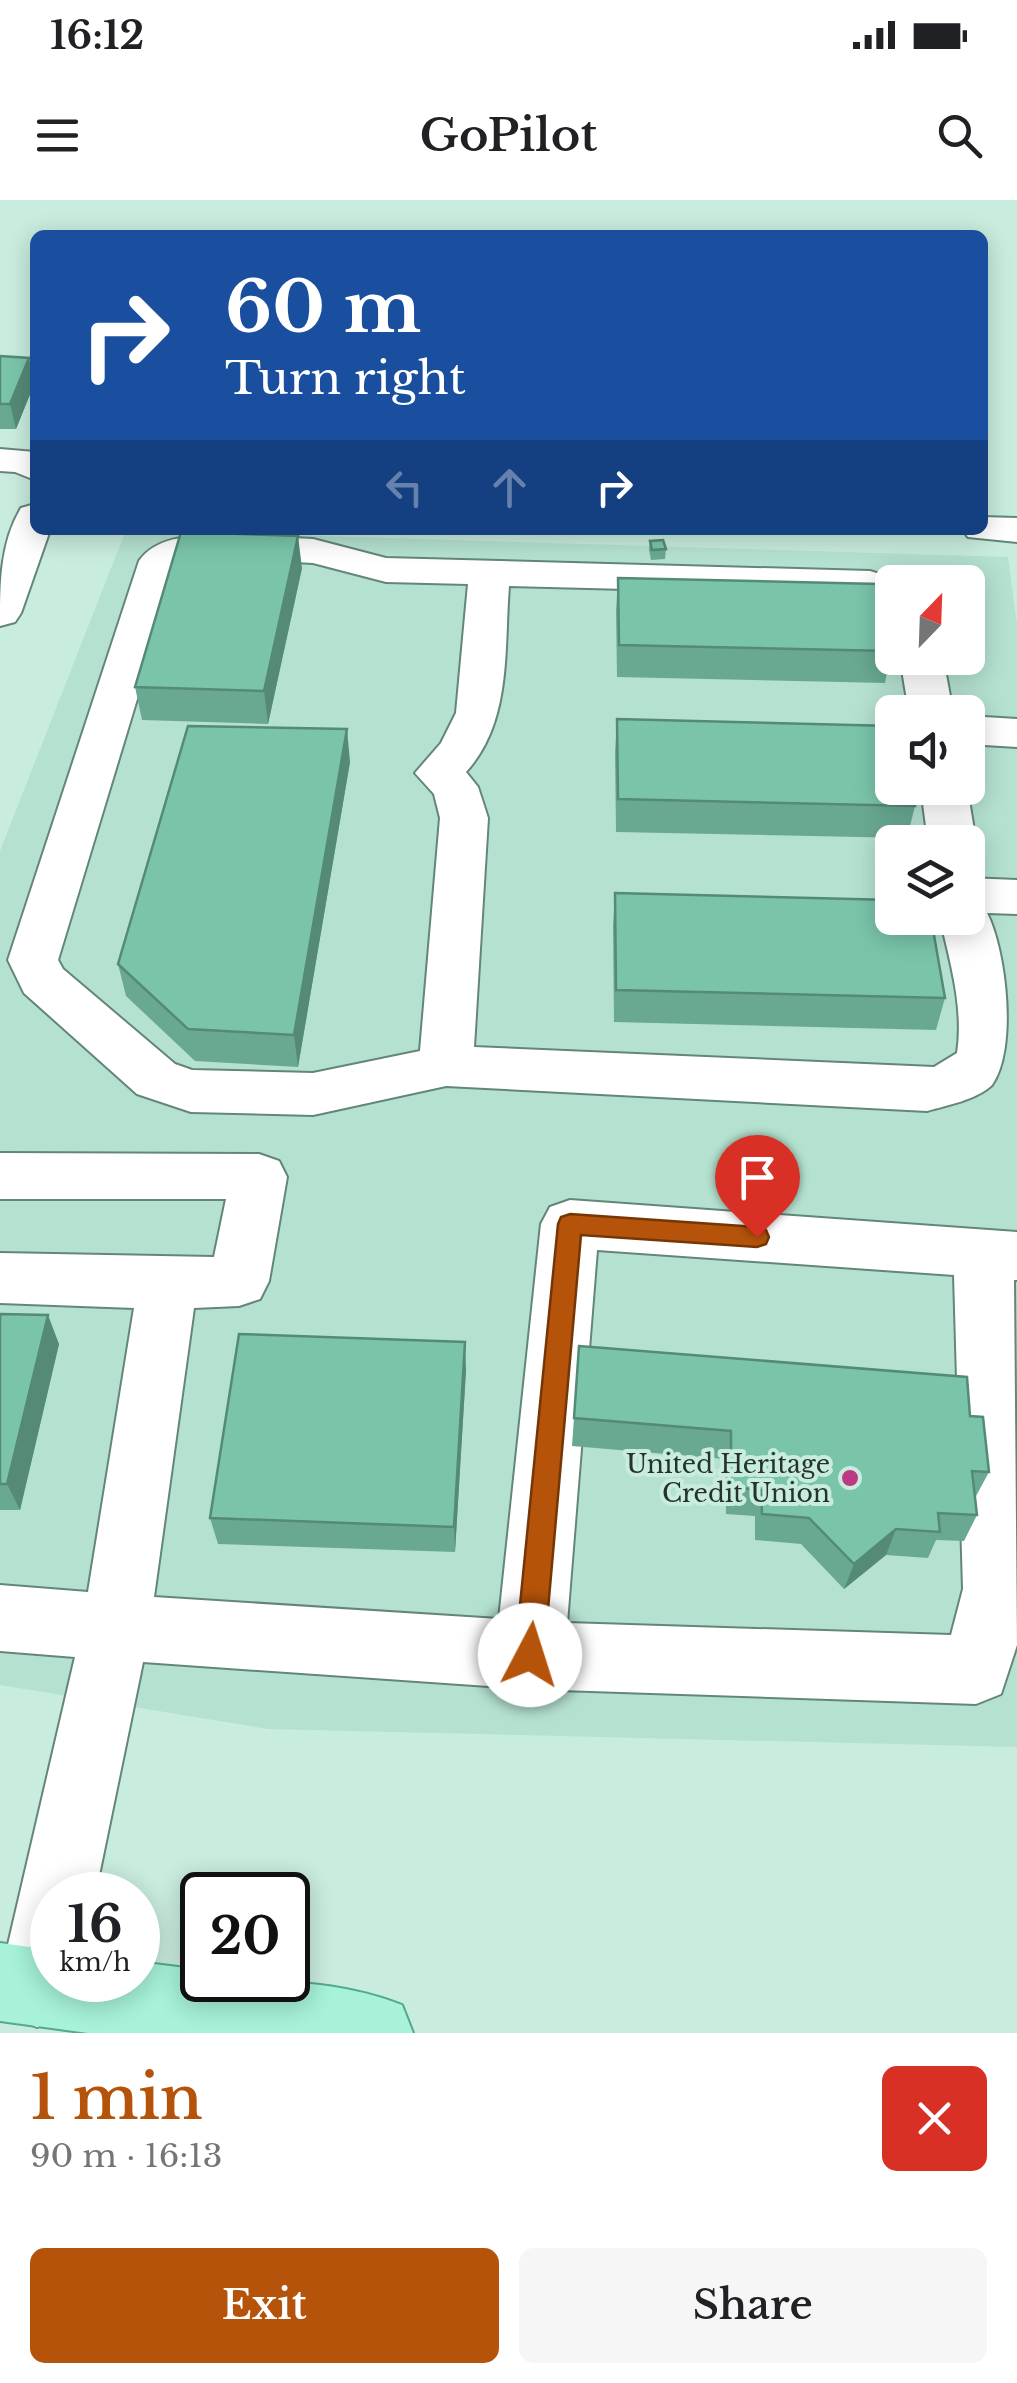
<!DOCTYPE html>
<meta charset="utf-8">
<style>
body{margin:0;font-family:"Libre Baskerville",serif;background:#f6f6f6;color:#202124;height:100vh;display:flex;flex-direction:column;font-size:38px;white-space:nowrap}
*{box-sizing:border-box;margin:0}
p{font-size:32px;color:#757577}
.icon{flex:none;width:55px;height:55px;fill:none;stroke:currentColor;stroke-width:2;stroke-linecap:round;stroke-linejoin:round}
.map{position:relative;height:1833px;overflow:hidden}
.side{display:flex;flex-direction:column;background:#fff;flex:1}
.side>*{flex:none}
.hud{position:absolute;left:30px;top:30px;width:958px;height:305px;border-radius:15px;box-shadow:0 5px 25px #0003;background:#1a4fa0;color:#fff;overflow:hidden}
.needle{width:65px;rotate:23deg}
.fabs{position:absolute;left:875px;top:365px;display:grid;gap:20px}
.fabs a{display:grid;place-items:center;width:110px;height:110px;border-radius:15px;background:#fff;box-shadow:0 5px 25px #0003;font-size:50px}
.speed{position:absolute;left:30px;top:1672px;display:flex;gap:20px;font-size:50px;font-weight:700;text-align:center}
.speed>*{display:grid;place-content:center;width:130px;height:130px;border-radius:50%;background:#fff;box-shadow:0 5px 25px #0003;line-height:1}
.speed small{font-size:25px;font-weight:400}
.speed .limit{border:5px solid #111;border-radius:15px;background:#fff;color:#111}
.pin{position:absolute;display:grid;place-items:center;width:85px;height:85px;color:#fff;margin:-102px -42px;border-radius:50% 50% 50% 0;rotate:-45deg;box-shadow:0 0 10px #0007}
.pin .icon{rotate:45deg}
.me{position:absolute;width:110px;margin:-55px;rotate:5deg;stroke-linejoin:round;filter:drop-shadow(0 0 8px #0008)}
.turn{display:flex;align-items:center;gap:35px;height:210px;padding:0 30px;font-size:45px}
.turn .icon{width:130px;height:130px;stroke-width:2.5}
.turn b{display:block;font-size:70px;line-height:85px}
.lanes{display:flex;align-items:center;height:95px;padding:0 30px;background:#0003;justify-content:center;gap:50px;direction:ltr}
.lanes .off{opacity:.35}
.round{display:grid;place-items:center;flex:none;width:105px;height:105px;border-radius:15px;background:#f6f6f6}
.headline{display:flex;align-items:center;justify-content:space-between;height:170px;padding:0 30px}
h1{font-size:60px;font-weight:600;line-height:75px;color:#b45309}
.button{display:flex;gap:20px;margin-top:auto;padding:20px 30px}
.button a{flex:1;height:115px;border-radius:15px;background:#b45309;color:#fff;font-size:40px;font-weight:600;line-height:115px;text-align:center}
.button a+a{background:#f6f6f6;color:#202124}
.status{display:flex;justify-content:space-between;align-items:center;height:70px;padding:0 50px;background:#fff;direction:ltr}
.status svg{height:28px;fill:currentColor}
header{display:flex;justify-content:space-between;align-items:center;height:130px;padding:0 30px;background:#fff;font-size:45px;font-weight:600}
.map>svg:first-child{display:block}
</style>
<div class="status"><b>16:12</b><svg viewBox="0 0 49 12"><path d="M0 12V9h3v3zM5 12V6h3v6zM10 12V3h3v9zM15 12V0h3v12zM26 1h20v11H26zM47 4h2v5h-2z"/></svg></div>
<header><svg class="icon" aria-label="menu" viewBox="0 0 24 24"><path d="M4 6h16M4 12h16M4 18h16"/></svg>GoPilot<svg class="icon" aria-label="search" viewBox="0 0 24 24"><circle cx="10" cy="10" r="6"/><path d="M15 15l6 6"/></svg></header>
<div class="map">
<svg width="1017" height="1833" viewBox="0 0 1017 1833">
<rect width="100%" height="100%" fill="#c8ecdd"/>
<path fill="#b5e2d0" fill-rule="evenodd" d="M126 330 1008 357 1017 425V1547L268 1529 0 1485V651ZM892 382H968V458H892ZM892 512H968V588H892ZM892 642H968V718H892Z"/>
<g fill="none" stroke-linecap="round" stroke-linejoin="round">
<g stroke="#648679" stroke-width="4">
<path id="minor" d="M0 249 35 252V280L15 272 0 271Z
M35 304V330H50L21 413 15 422 0 426C0 384 0 343 21 308Z
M982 317 1017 318V342L968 337 963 330H982Z
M254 336 313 339 386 358 870 371 905 382H892V404L864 395 509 386C504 449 512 522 466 572L478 587 488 618 474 847 934 867 957 853C964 808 950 762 940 718H968V678L1017 680V714L987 713C1007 753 1017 850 992 885 976 900 948 905 927 911L446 886 313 915 191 912 137 894 24 793 8 760 139 361C162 328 218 337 254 336ZM254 360 313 363 386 382 468 384 456 513 441 543 415 573 434 594 440 618 420 851 313 873 192 870 175 864 63 769 58 760 177 367 183 363Z
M900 458H943L953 512H909Z
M968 516 1017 519V547L968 544Z
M921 588H967L976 642 969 653 968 642H928Z
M0 953 259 954 279 961 287 977 269 1081 260 1099 239 1106 194 1108 154 1397 499 1419 541 1024 550 1007 570 1000 1017 1032V1080H1014L1017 1445 1001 1494 976 1504 530 1489 143 1462 95 1695H52V1780H77L64 1815 37 1827 10 1815 0 1793V1779L75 1457 0 1451V1385L88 1392 134 1108 0 1103V1053L214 1057 226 999H0ZM597 1050 954 1075 963 1389 951 1435 567 1423Z"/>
</g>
<g stroke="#54a98d" stroke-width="4">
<path id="major" d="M0 1743 52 1750V1780H138V1762L202 1770V1780C269 1780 340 1780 402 1805L413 1833H88L0 1821Z"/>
</g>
<use href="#minor" fill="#fff" fill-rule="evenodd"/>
<use href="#major" fill="#a7f2d9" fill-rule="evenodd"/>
</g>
<path fill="#69a992" d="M0 156 35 182 16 229H0Z
M650 341 666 349 665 359 651 360 649 350Z
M302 368 268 524 142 520 135 487Z
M618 378 891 451 885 483 617 477 616 411Z
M617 519 915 606 907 638 616 632 615 552Z
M350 562 298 867 195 861 126 796 118 764Z
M615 693 945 798 936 830 614 822 613 725Z
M0 1114 59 1144 20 1310H0Z
M579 1146 970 1216 989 1272 975 1298 977 1315 964 1341 936 1340 928 1358 886 1355 844 1389 801 1344 755 1340V1316L726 1314 725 1259 572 1246Z
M466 1170 455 1352 218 1344 210 1318Z"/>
<path fill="#558a77" d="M29 158 35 182 16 229 10 204Z
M298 336 302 368 268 524 264 491Z
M347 529 350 562 298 867 294 835Z
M48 1115 59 1144 20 1310 7 1284Z
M465 1142 466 1170 455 1352 454 1327Z
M896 1329 886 1355 844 1389 854 1364Z"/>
<path fill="#7ac5aa" stroke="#558a77" stroke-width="2.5" d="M0 156 29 158 10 204H0Z
M181 332 298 336 264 491 135 487Z
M663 340 666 349 652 350 650 341Z
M618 378 879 384 891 451 619 445Z
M617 519 892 526V588H911L915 606 618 599Z
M188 526 347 529 294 835 188 829 118 764Z
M615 693 892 700V718H931L945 798 616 790Z
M0 1114 48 1115 7 1284H0Z
M239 1134 465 1142 454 1327 210 1318Z
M579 1146 967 1177 970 1216 983 1217 989 1272 972 1271 977 1315 938 1313 940 1332 896 1329 854 1364 809 1318 762 1314 761 1290 731 1287V1231L574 1218Z"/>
<path fill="#b45309" stroke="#753606" stroke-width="2.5" d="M570 1014 757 1027 766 1030 769 1037 766 1044 757 1047 581 1035 544 1455 540 1465 530 1469 520 1465 515 1455 558 1024 561 1017Z"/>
<circle fill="#ba3a84" stroke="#c8ecdd" stroke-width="4" cx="850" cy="1278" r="10"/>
<g text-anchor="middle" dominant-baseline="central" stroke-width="8" stroke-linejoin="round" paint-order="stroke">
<g font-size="25" fill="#25332e" stroke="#c8ecdd" text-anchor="end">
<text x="830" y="1264">United Heritage<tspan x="830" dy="29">Credit Union</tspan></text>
</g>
</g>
</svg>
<div class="fabs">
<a><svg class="needle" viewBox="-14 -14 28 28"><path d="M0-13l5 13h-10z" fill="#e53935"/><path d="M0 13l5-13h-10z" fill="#757577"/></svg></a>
<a><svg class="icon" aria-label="sound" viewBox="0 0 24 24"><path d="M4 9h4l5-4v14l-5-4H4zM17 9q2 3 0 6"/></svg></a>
<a><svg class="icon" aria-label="layers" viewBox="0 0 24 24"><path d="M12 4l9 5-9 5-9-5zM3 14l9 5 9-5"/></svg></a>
</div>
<div class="speed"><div>16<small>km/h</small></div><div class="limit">20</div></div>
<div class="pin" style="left:757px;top:1037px;background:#d93025"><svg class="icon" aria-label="arrive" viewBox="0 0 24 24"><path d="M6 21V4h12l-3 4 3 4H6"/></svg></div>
<svg class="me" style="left:530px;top:1455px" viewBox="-20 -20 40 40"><circle r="19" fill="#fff"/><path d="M0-13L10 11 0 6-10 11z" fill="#b45309"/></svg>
<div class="hud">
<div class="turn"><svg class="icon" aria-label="right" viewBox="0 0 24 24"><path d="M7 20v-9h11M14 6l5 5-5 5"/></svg><div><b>60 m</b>Turn right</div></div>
<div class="lanes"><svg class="icon off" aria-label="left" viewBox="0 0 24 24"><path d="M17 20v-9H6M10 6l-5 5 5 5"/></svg><svg class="icon off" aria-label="ahead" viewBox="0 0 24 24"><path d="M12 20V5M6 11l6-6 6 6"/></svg><svg class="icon" aria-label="right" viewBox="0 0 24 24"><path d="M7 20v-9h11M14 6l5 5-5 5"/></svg></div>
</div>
</div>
<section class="side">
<div class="headline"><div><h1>1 min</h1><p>90 m · 16:13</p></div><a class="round" style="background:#d93025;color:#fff"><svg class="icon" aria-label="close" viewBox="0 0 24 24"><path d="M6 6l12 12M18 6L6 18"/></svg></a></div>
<div class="button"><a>Exit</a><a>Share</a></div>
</section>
